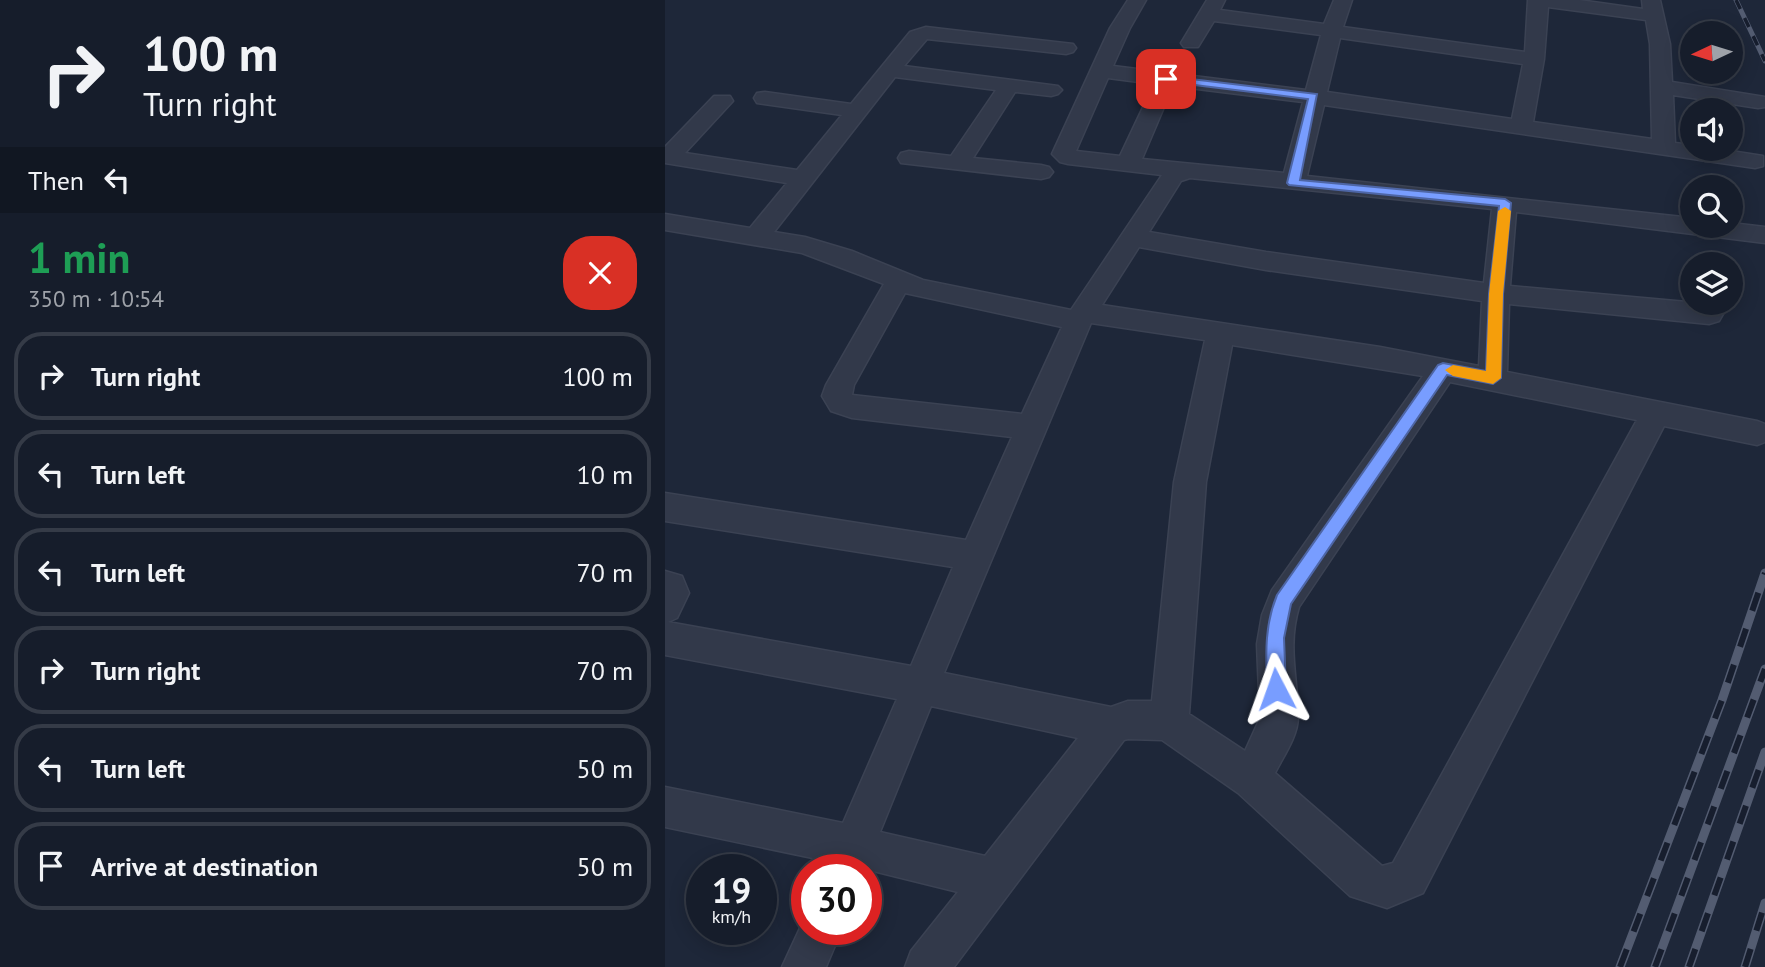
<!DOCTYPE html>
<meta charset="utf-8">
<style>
body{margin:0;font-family:"PT Sans",sans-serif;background:#1f2633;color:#f1f3f6;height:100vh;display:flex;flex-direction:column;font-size:26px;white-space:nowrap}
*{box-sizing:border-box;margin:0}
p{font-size:23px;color:#9ea2a9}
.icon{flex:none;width:38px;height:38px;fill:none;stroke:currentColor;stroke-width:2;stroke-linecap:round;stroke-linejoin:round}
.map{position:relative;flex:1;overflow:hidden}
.side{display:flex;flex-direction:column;background:#161d2b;width:665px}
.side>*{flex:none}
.guide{background:#161d2b;color:#f1f3f6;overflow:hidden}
.needle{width:46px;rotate:266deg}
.tools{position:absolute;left:1015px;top:21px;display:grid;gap:14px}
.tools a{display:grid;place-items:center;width:63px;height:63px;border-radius:50%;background:#161d2b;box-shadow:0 4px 18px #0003,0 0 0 2px #353b47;font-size:35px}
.speed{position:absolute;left:21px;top:854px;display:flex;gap:14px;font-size:35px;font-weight:700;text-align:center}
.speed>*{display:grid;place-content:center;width:91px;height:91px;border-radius:50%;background:#161d2b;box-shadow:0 4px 18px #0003,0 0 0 2px #353b47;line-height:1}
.speed small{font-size:18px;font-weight:400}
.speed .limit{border:10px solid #d22;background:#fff;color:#111}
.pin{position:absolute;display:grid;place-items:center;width:60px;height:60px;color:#fff;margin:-30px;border-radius:14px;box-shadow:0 4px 10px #0006}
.me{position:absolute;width:77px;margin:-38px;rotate:356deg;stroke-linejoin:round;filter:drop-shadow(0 0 5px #0008)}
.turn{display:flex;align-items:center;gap:24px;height:147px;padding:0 28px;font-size:32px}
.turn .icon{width:91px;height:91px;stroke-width:2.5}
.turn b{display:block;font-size:49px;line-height:60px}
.then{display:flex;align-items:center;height:66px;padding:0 28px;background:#0003;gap:14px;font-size:26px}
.round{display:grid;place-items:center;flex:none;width:74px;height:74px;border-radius:28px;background:#1f2633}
.head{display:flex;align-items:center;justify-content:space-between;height:119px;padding:0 28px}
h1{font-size:42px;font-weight:800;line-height:52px;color:#1e9e55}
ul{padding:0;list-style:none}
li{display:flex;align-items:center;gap:21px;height:88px;margin:0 14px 10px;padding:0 14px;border:4px solid #353b47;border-radius:28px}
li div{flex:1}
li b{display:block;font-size:26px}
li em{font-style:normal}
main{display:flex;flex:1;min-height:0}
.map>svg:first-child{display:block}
</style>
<main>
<section class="side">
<div class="guide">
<div class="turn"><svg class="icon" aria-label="right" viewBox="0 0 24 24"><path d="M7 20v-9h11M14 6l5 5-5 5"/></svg><div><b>100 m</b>Turn right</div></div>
<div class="then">Then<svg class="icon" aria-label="left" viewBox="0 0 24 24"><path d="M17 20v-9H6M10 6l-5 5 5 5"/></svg></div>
</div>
<div class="head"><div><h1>1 min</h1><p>350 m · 10:54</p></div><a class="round" style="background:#d93025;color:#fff"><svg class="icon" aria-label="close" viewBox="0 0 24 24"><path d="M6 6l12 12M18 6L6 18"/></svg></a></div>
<ul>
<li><svg class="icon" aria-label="right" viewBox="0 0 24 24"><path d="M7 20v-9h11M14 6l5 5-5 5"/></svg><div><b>Turn right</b></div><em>100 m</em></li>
<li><svg class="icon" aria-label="left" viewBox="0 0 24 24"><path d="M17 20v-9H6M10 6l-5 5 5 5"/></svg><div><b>Turn left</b></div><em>10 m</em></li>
<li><svg class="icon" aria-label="left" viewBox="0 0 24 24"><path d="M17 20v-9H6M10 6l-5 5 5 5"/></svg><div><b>Turn left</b></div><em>70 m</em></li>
<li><svg class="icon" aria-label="right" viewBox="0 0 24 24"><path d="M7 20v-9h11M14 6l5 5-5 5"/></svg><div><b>Turn right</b></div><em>70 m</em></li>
<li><svg class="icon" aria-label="left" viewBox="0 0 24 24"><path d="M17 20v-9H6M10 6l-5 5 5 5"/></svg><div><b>Turn left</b></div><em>50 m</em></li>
<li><svg class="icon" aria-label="arrive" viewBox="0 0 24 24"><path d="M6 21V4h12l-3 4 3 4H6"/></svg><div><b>Arrive at destination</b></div><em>50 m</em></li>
</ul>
</section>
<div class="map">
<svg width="1100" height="967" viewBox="0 0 1100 967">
<rect width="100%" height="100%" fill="#1e2739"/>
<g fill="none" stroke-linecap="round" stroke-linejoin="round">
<g stroke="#3b4253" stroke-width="3">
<path id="minor" d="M463 0H481L465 28 448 66 641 90 656 35 549 21 533 47H519L516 43 542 0H560L555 10 659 24 669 0H687L678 27 860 52 863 0H914L978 9 977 0H995L1005 44 1007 82 1100 97V107L1093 108 1008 95 1010 143 1027 145V149H1053L1098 156V166L1090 168 659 105 642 176 1027 218V226H1066V223L1100 227V243L851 212 845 286 1044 304 1054 307 1058 314 1054 321 1044 324 844 304 842 372 1092 421 1100 424V442L1092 445 999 426 758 893 722 908 685 896 573 793 497 740 463 739 459 740 289 967H240L246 951 293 892 200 869 158 870 162 861 0 827V787L178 823 232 699 0 655V571L17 576 24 593 12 618 3 622 246 666 288 567 0 521V493L301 540 347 437 187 418 166 411 157 396 161 385 219 284 137 253 0 230V214L85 228 122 183 0 163V147L49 96H65L68 101 20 153 132 170 177 115 92 103 89 98 92 93 100 92 186 104 245 32 261 27 408 44 411 48 408 52 401 54 262 39 239 66 393 86 397 90 393 94 386 96 350 92 308 158 376 165 384 167 388 172 384 177 376 179 236 163 233 158 236 153 244 151 286 156 331 90 230 77 109 232 140 237 187 251 258 280 406 310 497 175 403 164 395 162 387 154 445 28ZM883 7 981 20 985 44 987 139 868 122 879 59ZM675 38 858 64 847 119 662 92ZM443 78 489 84 455 156 411 151ZM508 86 638 102 619 173 477 159ZM525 178 827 209 819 283 601 252 484 232 516 181ZM474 247 601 270 817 301 814 366 715 347 437 305ZM240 293 397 327 357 414 187 395 189 385ZM426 323 540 340 509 482 487 701H463L446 707 279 673ZM567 345 758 376 607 590 597 615 592 644 595 718 580 751 524 714 541 482ZM785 382 972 420 728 863 717 866 610 773C618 757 633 736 633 717 633 678 622 647 634 607ZM266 706 413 738 320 856 215 832Z
M142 913V929H177L161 967H117Z"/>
</g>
<use href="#minor" fill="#32394a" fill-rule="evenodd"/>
<g stroke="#535c71" stroke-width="5">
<path id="rail-far1" d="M1071 0 1100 61"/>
</g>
<g stroke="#535c71" stroke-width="9">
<path id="rail" d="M955 967 1057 700 1100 573
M990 967 1100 669
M1024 967 1100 752
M1080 967 1100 903"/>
</g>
<use href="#rail-far1" stroke="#171e2e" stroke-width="3.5" stroke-dasharray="10" stroke-linecap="butt"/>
<use href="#rail" stroke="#171e2e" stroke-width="6" stroke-dasharray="19" stroke-linecap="butt"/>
</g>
<path fill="#789dff" stroke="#4e66a6" stroke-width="2" d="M501 76 652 94 635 180 840 199 846 203 838 294 836 378 828 384 782 375 626 604 619 638 621 689 618 695 611 698 605 695 602 689C601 656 599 626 612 595L773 365 778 363 821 371 824 294 834 206 624 185 622 183 643 99 497 81 496 79Z"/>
<path fill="#f59e0b" d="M840 207 846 211 838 294 836 378 828 384 788 376 780 370 788 365 821 371 824 294 833 211Z"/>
</svg>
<div class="tools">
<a><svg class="needle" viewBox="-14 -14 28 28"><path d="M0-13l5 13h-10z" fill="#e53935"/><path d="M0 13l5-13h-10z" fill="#9ea2a9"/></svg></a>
<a><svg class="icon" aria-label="sound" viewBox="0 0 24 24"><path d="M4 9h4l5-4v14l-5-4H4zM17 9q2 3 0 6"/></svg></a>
<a><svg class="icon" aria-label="search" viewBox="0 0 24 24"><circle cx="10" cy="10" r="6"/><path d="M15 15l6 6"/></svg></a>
<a><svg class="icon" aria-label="layers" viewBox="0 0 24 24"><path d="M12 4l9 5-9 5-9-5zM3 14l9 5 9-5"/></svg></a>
</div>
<div class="speed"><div>19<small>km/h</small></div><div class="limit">30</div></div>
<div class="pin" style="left:501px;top:79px;background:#d93025"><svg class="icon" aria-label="arrive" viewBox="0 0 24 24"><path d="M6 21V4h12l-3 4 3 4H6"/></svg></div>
<svg class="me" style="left:611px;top:689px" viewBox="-20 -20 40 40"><path d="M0-17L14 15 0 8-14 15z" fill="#789dff" stroke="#fff" stroke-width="4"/></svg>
</div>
</main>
